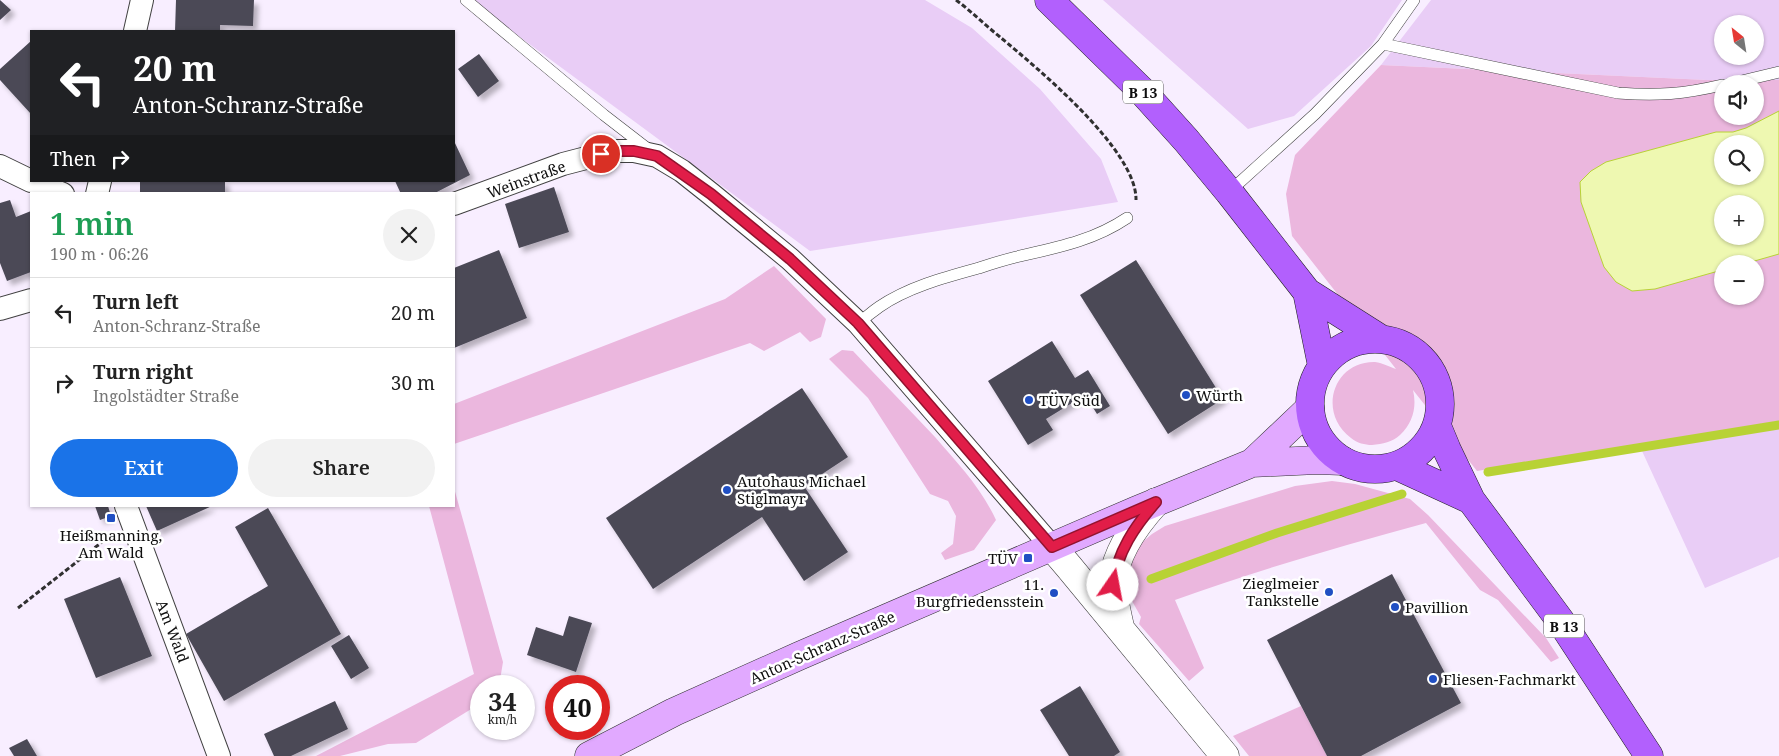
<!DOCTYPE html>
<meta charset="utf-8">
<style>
body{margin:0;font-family:"Noto Serif",serif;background:#f2f2f2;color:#222;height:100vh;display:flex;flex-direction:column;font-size:19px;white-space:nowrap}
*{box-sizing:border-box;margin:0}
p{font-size:16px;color:#767676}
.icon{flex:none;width:28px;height:28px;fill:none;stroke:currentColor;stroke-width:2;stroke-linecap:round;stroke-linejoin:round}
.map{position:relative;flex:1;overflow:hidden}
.drawer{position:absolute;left:30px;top:192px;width:425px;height:315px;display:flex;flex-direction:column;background:#fff;border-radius:0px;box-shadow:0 1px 4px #0004}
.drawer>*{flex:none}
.banner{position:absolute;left:30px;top:30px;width:425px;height:152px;border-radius:0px;box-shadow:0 1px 4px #0004;background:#202124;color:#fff;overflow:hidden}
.needle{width:32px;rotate:330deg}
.controls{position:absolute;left:1714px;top:15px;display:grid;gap:10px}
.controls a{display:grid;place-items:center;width:50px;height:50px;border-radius:50%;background:#fff;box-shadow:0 1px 4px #0004;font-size:25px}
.speed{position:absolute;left:470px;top:675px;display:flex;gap:10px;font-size:25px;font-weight:700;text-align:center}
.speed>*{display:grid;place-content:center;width:65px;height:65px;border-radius:50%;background:#fff;box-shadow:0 1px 4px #0004;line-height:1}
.speed small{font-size:12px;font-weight:400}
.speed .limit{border:8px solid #d22;background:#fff;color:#111}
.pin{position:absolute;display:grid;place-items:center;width:42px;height:42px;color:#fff;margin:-21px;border:2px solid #fff;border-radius:50%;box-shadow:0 1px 5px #0007}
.me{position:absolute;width:55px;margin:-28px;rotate:12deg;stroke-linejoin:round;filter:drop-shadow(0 0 4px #0008)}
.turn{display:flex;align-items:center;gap:18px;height:105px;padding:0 20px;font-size:22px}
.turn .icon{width:65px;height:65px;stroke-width:2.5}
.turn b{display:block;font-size:35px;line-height:42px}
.then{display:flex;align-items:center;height:48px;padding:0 20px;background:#0003;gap:10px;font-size:19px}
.round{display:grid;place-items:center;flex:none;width:52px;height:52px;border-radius:26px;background:#f2f2f2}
.head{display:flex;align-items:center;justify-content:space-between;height:85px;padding:0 20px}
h1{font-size:30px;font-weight:600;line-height:38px;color:#1e9e55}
.primary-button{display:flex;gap:10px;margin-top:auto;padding:10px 20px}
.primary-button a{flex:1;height:58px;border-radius:30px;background:#1a73e8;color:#fff;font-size:20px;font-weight:600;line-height:58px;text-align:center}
.primary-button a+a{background:#f2f2f2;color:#222}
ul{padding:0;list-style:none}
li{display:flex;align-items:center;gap:15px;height:70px;padding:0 20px;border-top:1px solid #e0e0e0}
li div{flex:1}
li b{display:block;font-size:19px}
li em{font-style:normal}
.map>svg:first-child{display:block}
</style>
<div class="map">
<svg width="1779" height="756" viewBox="0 0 1779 756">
<defs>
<filter id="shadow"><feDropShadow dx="4.5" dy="4.5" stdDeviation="2.5" flood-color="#0004"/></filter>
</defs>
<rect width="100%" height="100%" fill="#f8eeff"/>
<path fill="#e9cdf6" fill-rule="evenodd" d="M473 0H925L972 28 1040 89 1101 159 1118 202 970 226 810 251 478 6Z
M1103 0H1402L1371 46 1294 116 1248 129Z
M1431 0H1779V80H1707L1381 65ZM1722 24H1755V56H1722Z
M1779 428V557L1705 588 1642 451Z"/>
<path fill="#ebb7de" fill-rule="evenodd" d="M1381 65 1707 80H1779V421L1477 471 1413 390C1417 407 1413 423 1400 435 1392 442 1383 444 1372 445 1365 445 1357 443 1351 438 1317 413 1333 361 1375 362 1383 363 1390 367 1396 369L1292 236 1286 194 1295 155ZM1722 84H1755V116H1722ZM1722 144H1755V176H1722ZM1722 204H1755V236H1722ZM1722 264H1755V296H1722Z
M774 266 826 319 821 337 810 342 800 332 764 351 750 343 454 444V404L725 299Z
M842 350 853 351C880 380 908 408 935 437 959 465 980 486 996 520L974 550 945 560 941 553 953 544 956 516 948 501 930 494 868 398 829 359Z
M1332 481 1355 484 1410 499 1428 515 1546 638 1559 658 1551 662 1498 600 1480 590 1426 523C1342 546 1258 570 1175 600L1204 668 1189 681 1139 624 1141 617 1132 601 1127 584V566L1140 544 1152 534 1165 526 1295 486Z
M454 488 503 662 499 686H481V703L416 743 388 744 340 756H316L474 674 429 506H454Z
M1301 706 1327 756H1249L1233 736Z"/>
<path fill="#eef8b1" stroke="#b8d235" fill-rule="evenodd" d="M1779 111V254L1744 264H1722V270L1655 289 1632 291 1616 282 1604 267 1581 202 1580 182 1591 171 1606 162 1716 132H1733L1746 128ZM1722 144H1755V176H1722ZM1722 204H1755V236H1722Z"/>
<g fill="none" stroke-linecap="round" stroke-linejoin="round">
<path stroke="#b8d235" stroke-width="9" d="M1488 472 1779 425
M1151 579 1277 533 1402 494"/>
</g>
<path fill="#4c4a57" filter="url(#shadow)" d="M0 0 11 10 0 20Z
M176 0H254L253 26 220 25V31H175Z
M31 41V114L0 80V69Z
M479 54 499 81 478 97 458 69Z
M454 141 470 175 433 194H401L395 181H454Z
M140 181H225V194H140Z
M554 187 569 232 519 248 505 204Z
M10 200 16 217 31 211V272L7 281 0 263V203Z
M499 250 527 318 454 348V268Z
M1136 260 1223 399 1168 434 1080 295Z
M1052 341 1075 378 1088 370 1110 406 1097 414 1085 395 1046 419 1053 430 1028 445 988 381Z
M802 388 848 457 804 486 848 552 804 581 762 517 653 589 606 518Z
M95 506H108L111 516 100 520Z
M146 506H212L157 531Z
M268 508 341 634 224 701 186 634 268 586 235 527Z
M1392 574 1461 703 1361 756H1327L1267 640Z
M120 577 152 656 96 678 64 599Z
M569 616 592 623 576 672 527 655 536 627 563 636Z
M349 635 369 668 351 679 331 646Z
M1080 686 1120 752 1114 756H1069L1040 710Z
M335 701 348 729 291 756H274L264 734Z
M27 739 37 756H14L9 748Z"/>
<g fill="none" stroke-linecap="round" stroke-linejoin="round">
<g stroke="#414141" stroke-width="12">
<path id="service" d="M466 0 604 115 648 149
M1383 44 1618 93C1658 96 1684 94 1722 85
M1729 84 1779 72
M1229 192 1315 114 1383 44 1414 0
M858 323C865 318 872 312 879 307 908 287 946 277 979 268 991 264 1004 260 1016 257 1055 248 1093 241 1127 218"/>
</g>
<g stroke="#414141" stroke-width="24">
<path id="minor" d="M135 31 142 0
M0 166 31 181
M33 181 63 194
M97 194 100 181
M454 204 563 164 613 151H634L657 156 682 171 711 194 790 259 858 323 1052 547
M0 309 31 300
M126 506 219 756"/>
</g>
<g stroke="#414141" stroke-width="29">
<path id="tertiary" d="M1052 547 1069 567 1225 756
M1120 627C1117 613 1113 598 1113 584 1114 554 1136 524 1156 502"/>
</g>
<g stroke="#303030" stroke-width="29">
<path id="secondary" d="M1252 463 1310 408
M589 756 674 712 799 656 1137 510 1252 463 1317 460 1343 461"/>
</g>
<g stroke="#1f1f1f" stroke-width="29">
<path id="primary" d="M1049 0 1140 89 1186 140 1229 192 1307 292 1381 339
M1307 292 1322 366
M1310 404a65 65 0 1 1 130 0a65 65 0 1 1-130 0Z
M1437 426 1447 450 1471 500 1562 623 1649 756
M1397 466 1471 500"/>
</g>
<path stroke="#303030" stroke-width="3" stroke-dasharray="5 2.5" stroke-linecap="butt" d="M956 0C971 11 985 25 1000 37 1037 68 1137 150 1136 200
M18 608 111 535"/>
<use href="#service" stroke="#fff" stroke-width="11"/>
<use href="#minor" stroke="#fff" stroke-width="22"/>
<use href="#tertiary" stroke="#fff" stroke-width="28"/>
<use href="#secondary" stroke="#e1a9ff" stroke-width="28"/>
<use href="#primary" stroke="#b260fd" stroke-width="28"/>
</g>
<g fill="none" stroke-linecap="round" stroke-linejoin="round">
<g stroke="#92132f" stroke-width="12">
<path id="route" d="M601 154 612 151H634L657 156 711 194 790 259 858 323 1052 547 1156 502C1135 526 1117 552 1113 585"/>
</g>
<use href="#route" stroke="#e11d48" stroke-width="9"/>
</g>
<g fill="#204fc3" stroke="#fff" stroke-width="2">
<circle cx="1186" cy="395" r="5"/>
<circle cx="1029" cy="400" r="5"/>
<circle cx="727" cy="490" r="5"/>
<rect x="106" y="513" width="10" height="10" rx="2.5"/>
<rect x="1023" y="553" width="10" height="10" rx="2.5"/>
<circle cx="1329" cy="592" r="5"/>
<circle cx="1054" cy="593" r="5"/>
<circle cx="1395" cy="607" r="5"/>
<circle cx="1433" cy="679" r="5"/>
</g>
<g text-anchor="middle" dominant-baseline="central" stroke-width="5" stroke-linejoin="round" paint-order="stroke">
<g fill="#fff" stroke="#565656" stroke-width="1">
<rect x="1123" y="80.5" width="40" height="23" rx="4"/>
<rect x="1544" y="614.5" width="40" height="23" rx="4"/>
</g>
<g font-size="14" font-weight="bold" fill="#0e0e0e">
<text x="1143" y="92">B 13</text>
<text x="1564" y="626">B 13</text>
</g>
<g font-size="15" fill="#0e0e0e" stroke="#fff">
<text transform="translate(526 179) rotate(-20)">Weinstraße</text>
<text transform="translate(173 631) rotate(69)">Am Wald</text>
<text transform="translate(822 647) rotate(-24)">Anton-Schranz-Straße</text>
</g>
<g font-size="15" fill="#0e0e0e" stroke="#fff" text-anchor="start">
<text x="1196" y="395">Würth</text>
<text x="1039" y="400">TÜV Süd</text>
<text x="737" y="481">Autohaus Michael<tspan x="737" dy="17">Stiglmayr</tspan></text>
<text x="111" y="535" text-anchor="middle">Heißmanning,<tspan x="111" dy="17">Am Wald</tspan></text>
<text x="1018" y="558" text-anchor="end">TÜV</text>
<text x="1319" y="583" text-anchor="end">Zieglmeier<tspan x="1319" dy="17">Tankstelle</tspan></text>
<text x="1044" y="584" text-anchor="end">11.<tspan x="1044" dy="17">Burgfriedensstein</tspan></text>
<text x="1405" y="607">Pavillion</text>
<text x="1443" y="679">Fliesen-Fachmarkt</text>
</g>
</g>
</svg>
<div class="controls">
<a><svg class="needle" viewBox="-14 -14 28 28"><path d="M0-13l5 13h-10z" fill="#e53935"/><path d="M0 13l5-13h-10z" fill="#767676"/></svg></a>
<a><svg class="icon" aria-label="sound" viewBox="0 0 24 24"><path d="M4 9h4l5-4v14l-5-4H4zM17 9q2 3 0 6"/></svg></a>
<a><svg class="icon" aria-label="search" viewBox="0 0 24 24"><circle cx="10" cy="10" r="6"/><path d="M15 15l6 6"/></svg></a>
<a>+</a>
<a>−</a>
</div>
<div class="speed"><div>34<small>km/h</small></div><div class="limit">40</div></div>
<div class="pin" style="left:601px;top:154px;background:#d93025"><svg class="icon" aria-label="arrive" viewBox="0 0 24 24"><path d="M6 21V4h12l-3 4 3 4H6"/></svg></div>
<svg class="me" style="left:1113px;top:585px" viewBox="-20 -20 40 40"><circle r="19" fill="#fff"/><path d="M0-13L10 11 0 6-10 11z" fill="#e11d48"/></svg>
<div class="banner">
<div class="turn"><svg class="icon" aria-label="left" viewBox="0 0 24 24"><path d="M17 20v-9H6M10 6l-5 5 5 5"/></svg><div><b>20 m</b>Anton-Schranz-Straße</div></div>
<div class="then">Then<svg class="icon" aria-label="right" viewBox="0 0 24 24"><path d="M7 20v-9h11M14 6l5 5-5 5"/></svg></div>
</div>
<section class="drawer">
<div class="head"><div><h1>1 min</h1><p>190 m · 06:26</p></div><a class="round"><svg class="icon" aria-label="close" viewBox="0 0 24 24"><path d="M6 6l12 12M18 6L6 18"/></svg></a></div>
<ul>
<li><svg class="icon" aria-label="left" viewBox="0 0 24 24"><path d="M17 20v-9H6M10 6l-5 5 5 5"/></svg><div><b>Turn left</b><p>Anton-Schranz-Straße</p></div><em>20 m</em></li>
<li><svg class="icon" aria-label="right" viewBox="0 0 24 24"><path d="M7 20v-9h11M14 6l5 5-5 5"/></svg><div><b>Turn right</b><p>Ingolstädter Straße</p></div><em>30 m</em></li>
</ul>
<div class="primary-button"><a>Exit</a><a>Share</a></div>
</section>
</div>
